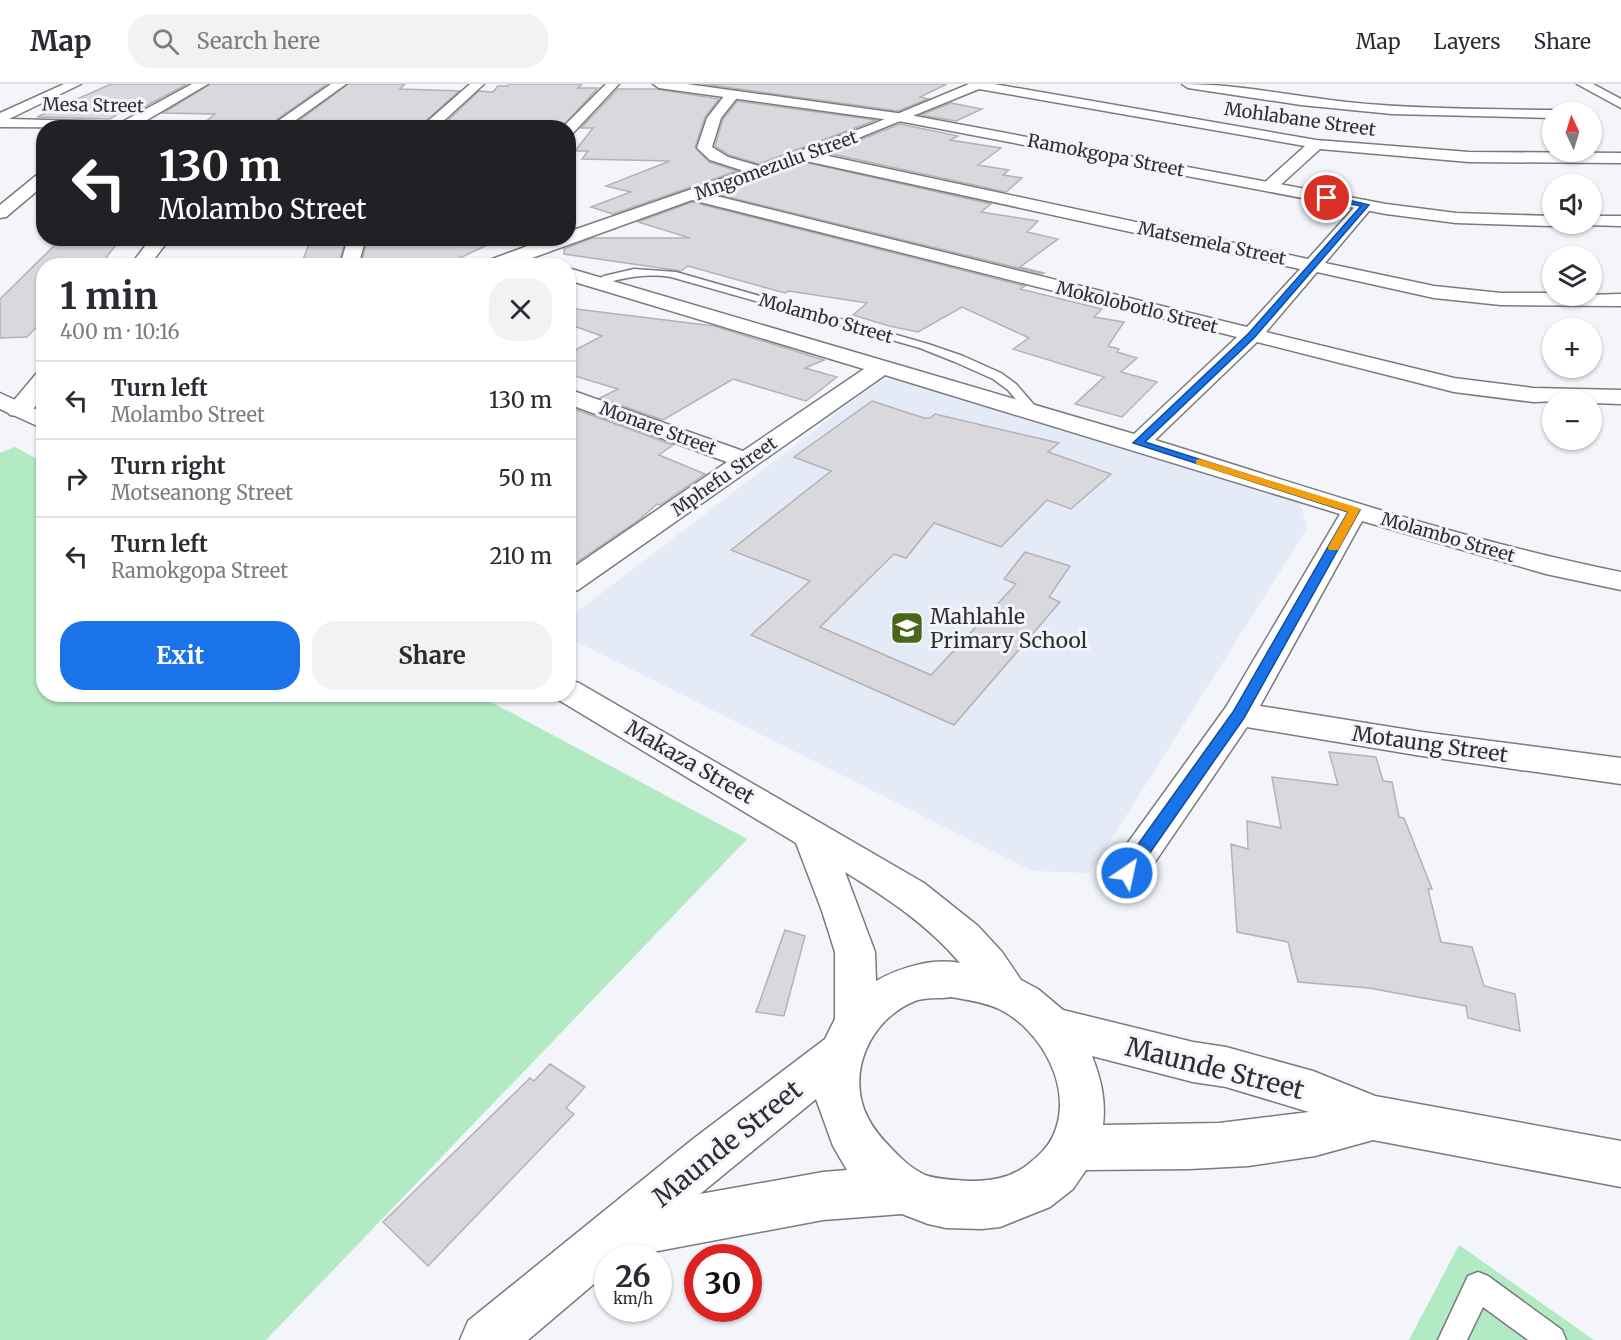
<!DOCTYPE html>
<meta charset="utf-8">
<style>
body{margin:0;font-family:Merriweather,serif;background:#f2f2f3;color:#2b2b33;height:100vh;display:flex;flex-direction:column;font-size:22px;white-space:nowrap}
*{box-sizing:border-box;margin:0}
p{font-size:20px;color:#7c7c81}
.icon{flex:none;width:33px;height:33px;fill:none;stroke:currentColor;stroke-width:2;stroke-linecap:round;stroke-linejoin:round}
.map{position:relative;flex:1;overflow:hidden}
.panel{position:absolute;left:36px;top:174px;width:540px;height:444px;display:flex;flex-direction:column;background:#fff;border-radius:24px;box-shadow:0 2px 4px #0004}
.panel>*{flex:none}
.hud{position:absolute;left:36px;top:36px;width:540px;height:126px;border-radius:24px;box-shadow:0 2px 4px #0004;background:#202124;color:#fff;overflow:hidden}
.needle{width:39px;rotate:356deg}
.buttons{position:absolute;left:1542px;top:18px;display:grid;gap:12px}
.buttons a{display:grid;place-items:center;width:60px;height:60px;border-radius:50%;background:#fff;box-shadow:0 2px 4px #0004;font-size:30px}
.speed{position:absolute;left:594px;top:1160px;display:flex;gap:12px;font-size:30px;font-weight:700;text-align:center}
.speed>*{display:grid;place-content:center;width:78px;height:78px;border-radius:50%;background:#fff;box-shadow:0 2px 4px #0004;line-height:1}
.speed small{font-size:15px;font-weight:400}
.speed .limit{border:9px solid #d22;background:#fff;color:#111}
.pin{position:absolute;display:grid;place-items:center;width:51px;height:51px;color:#fff;margin:-26px;border:3px solid #fff;border-radius:50%;box-shadow:0 2px 6px #0007}
.me{position:absolute;width:66px;margin:-33px;rotate:34deg;stroke-linejoin:round;filter:drop-shadow(0 0 4px #0008)}
.turn{display:flex;align-items:center;gap:21px;height:126px;padding:0 24px;font-size:27px}
.turn .icon{width:78px;height:78px;stroke-width:2.5}
.turn b{display:block;font-size:42px;line-height:51px}
.round{display:grid;place-items:center;flex:none;width:63px;height:63px;border-radius:24px;background:#f2f2f3}
.head{display:flex;align-items:center;justify-content:space-between;height:102px;padding:0 24px}
h1{font-size:36px;font-weight:700;line-height:45px}
.button{display:flex;gap:12px;margin-top:auto;padding:12px 24px}
.button a{flex:1;height:69px;border-radius:24px;background:#1a73e8;color:#fff;font-size:24px;font-weight:700;line-height:69px;text-align:center}
.button a+a{background:#f2f2f3;color:#2b2b33}
ul{padding:0;list-style:none}
li{display:flex;align-items:center;gap:18px;height:78px;padding:0 24px;border-top:2px solid #e1e1e2}
li div{flex:1}
li b{display:block;font-size:22px}
li em{font-style:normal}
header{display:flex;align-items:center;gap:36px;box-sizing:border-box;height:84px;padding:0 30px;background:#fff;border-bottom:2px solid #e1e1e2}
header strong{font-size:28px}
nav{display:flex;gap:33px;margin-inline-start:auto;font-size:21px}
.search{width:420px;height:54px;background:#f2f2f3;display:flex;align-items:center;gap:15px;box-sizing:border-box;padding:0 21px;border-radius:24px;color:#7c7c81;font-size:22px}
.map>svg:first-child{display:block}
</style>
<header>
<strong>Map</strong>
<div class="search"><svg class="icon" aria-label="search" viewBox="0 0 24 24"><circle cx="10" cy="10" r="6"/><path d="M15 15l6 6"/></svg>Search here</div>
<nav><a>Map</a><a>Layers</a><a>Share</a></nav>
</header>
<div class="map">
<svg width="1621" height="1256" viewBox="0 0 1621 1256">
<rect width="100%" height="100%" fill="#f3f5fb"/>
<path fill="#e5eaf7" d="M895 295 1300 418 1307 445 1090 789 1033 787 569 554V534L880 296Z"/>
<path fill="#b2eac3" d="M15 363 43 378 44 610 478 611 747 755 266 1256H0V369Z
M1459 1161 1594 1256H1409Z"/>
<path fill="#d8d8dd" stroke="#b2b2b7" stroke-width="1.5" d="M111 0H187L135 28H121L110 35 37 33Z
M210 0H327L272 39 205 38 215 30 163 29Z
M348 0H405L400 5 459 7 418 44H311L316 39H296Z
M509 0H582L578 4H598L561 44H440L479 7 493 8 498 2H508Z
M703 0H947L920 13 928 15 898 27Z
M618 5H656L719 15 705 33 695 63 709 78 737 87 613 130 591 123 631 108 606 102 670 77 582 75 588 67H575L593 44H581Z
M737 17 876 36 759 80 729 71 715 62 723 35Z
M951 19 982 25 956 37 921 31Z
M900 40 958 52 950 56 1001 64 978 81 1009 86 1003 91 1022 94 1006 108 827 69Z
M804 78 991 120 981 128 1038 137 1027 148 1058 155 1020 183 1044 189 1042 190 716 110Z
M692 118 1025 202 1020 205 1102 225 1094 233 1124 238 1108 262 1119 265 1117 268 1137 274 1121 288 1157 298 1122 333 1075 320 1104 293 1013 265 1029 254 962 223 918 248 889 242 853 231 867 219 789 207 785 209 688 182 681 187 564 170V165L592 154H690L638 138Z
M62 154H121L100 182H44V235L27 253 0 254V215Z
M312 154H346L338 182H300Z
M368 154H502L443 182H360Z
M568 224 714 242 824 276 805 284 837 293 806 317 733 295 663 336 600 314 618 305 568 290V270L602 252 568 240Z
M872 317 924 334H930L935 330 1059 359 1048 368 1111 390 1071 425 1047 416 1001 463 934 439 906 474 894 470 820 543 931 591 1016 500 1004 495 1025 468 1070 482 1049 513 1060 518 954 641 751 551 810 497 731 466 831 387 794 373Z
M577 326 673 361 659 371 705 390 660 421 657 420 639 436 568 484V330Z
M1329 668 1376 673 1383 697 1392 698 1399 733 1404 734 1432 805H1428L1441 858 1472 863 1484 902 1515 910 1520 947 1468 934 1466 922 1369 904 1298 898 1288 858 1237 848 1231 760 1248 765 1247 737 1281 744 1272 693 1338 701Z
M785 846 805 852 784 932 756 928Z
M550 980 585 1003 566 1024 574 1030 428 1182 383 1138 530 994 534 997Z"/>
<g fill="none" stroke-linecap="round" stroke-linejoin="round">
<g stroke="#797b7f" stroke-width="3">
<path id="lane" d="M634 185 676 188 928 260 963 272 1001 289 1016 300 1042 330 1041 333H1031L1008 306 993 295 955 278 920 264 671 193C644 189 624 194 598 201L593 198 604 192Z
M1478 1188 1488 1192 1562 1246 1566 1256H1528L1483 1223 1467 1256H1438L1468 1192Z"/>
</g>
<g stroke="#797b7f" stroke-width="3">
<path id="street" d="M64 0H81L9 35 122 38 192 0H208L142 39 186 40 193 44 0 43V29Z
M331 0H346L285 44H268Z
M470 0H484L436 44H420Z
M606 0H619L573 49 568 50V44L563 43Z
M969 0H994L1316 56 1469 68 1621 69V79L1469 78 1320 65 1276 105H1264L1262 102 1264 99 1305 62 979 5 819 70 1308 175 1360 117 1366 116 1374 121 1325 179 1434 202 1501 209H1552V212L1621 210V222L1501 221 1434 214 1317 188 1266 248 1454 294 1533 304 1621 306V320L1592 319V316L1533 318 1454 308 1257 258 1155 356C1307 403 1465 457 1621 488V506L1546 490 1362 437 1260 622 1422 648 1621 674V700L1422 672 1247 643 1140 800 1127 804 1114 800 1108 789 1114 778 1226 623 1340 430 885 291 578 506 568 509V487L727 378 568 320V305L743 367 864 285 568 196V184L1134 350 1237 253 692 116 510 182H482L484 178 549 154H568V148L744 87 710 76 697 64 707 34 728 7H738L740 10 721 34 712 63 728 73 759 82 873 40ZM804 76 806 77 1300 185 1247 243 708 110Z
M1182 0C1237 0 1291 12 1346 18 1414 25 1483 25 1552 26L1558 28H1552V34L1392 30 1301 21 1188 4Z
M1577 0H1593L1621 15V24Z
M44 88V101L6 133 0 134V121L38 90Z
M151 154H170L149 182H130Z
M348 154H366L358 182H340Z
M44 288C44 294 45 303 44 309 40 323 24 334 10 331L6 326 10 321 36 290Z"/>
</g>
<g stroke="#797b7f" stroke-width="3">
<path id="secondary" d="M653 0H687L904 30 1386 120 1456 129 1552 132V140H1559L1552 142 1456 139 1386 130 904 38 659 4Z
M1592 132H1621V142L1586 141 1592 140Z
M0 309 44 329V345L0 325Z
M568 596 579 599 924 799 978 842 1002 868 1021 896 1038 905 1063 926 1193 958 1226 963 1313 987 1375 1012 1621 1057V1103L1373 1056 1315 1072 1248 1082 1189 1085 1086 1086 1073 1105 1050 1123 1000 1143 982 1145 946 1144 928 1140 902 1130 823 1136 626 1173H608V1188L528 1256H460L468 1237 693 1055 825 955 835 935V868L822 827 796 759 557 615 554 610H568ZM845 788C887 814 928 841 960 879 932 874 901 883 876 897L875 868ZM951 913C968 916 984 918 999 925 1042 946 1075 1006 1053 1052 1047 1065 1037 1073 1026 1082 1009 1094 991 1097 970 1097 956 1096 939 1096 925 1091 914 1086 901 1075 893 1066 883 1056 874 1046 868 1034 845 990 870 935 915 917 926 913 940 915 951 913ZM1092 972 1193 998 1226 1003 1309 1028 1219 1039 1103 1041C1106 1016 1101 995 1092 972ZM816 1015 833 1062 847 1086 823 1088 700 1110Z"/>
</g>
<use href="#lane" fill="#fff" fill-rule="evenodd"/>
<use href="#street" fill="#fff" fill-rule="evenodd"/>
<use href="#secondary" fill="#fff" fill-rule="evenodd"/>
</g>
<path fill="#1a73e8" stroke="#114b97" stroke-width="1.5" d="M1327 111 1369 121 1254 254 1145 358 1360 426 1244 634 1133 793 1127 795 1121 793 1119 789 1121 784 1233 628 1348 428 1133 359 1248 250 1361 122 1325 115Z"/>
<path fill="#f59e0b" d="M1200 375 1359 424 1360 426 1338 466H1329L1328 463 1348 428 1196 380V376Z"/>
<defs>
<g id="school-square" transform="scale(1.725)"><rect x="-9" y="-9" width="18" height="18" rx="4" fill="#49661a" stroke="#f3f5fb"/><path d="M0-5L7-2L0 1L-7-2ZM-4 1L0 2.5L4 1V4Q0 6-4 4Z" fill="#fff"/></g>
</defs>
<g fill-rule="evenodd">
<use href="#school-square" x="907" y="544"/>
</g>
<g text-anchor="middle" dominant-baseline="central" stroke-width="6" stroke-linejoin="round" paint-order="stroke">
<g font-size="18" fill="#2f2f31" stroke="#f3f5fb">
<text transform="translate(93 21) rotate(1)">Mesa Street</text>
<text transform="translate(1300 35) rotate(8)">Mohlabane Street</text>
<text transform="translate(1106 71) rotate(11)">Ramokgopa Street</text>
<text transform="translate(776 81) rotate(-20)">Mngomezulu Street</text>
<text transform="translate(1212 159) rotate(12)">Matsemela Street</text>
<text transform="translate(1137 223) rotate(14)">Mokolobotlo Street</text>
<text transform="translate(826 234) rotate(16)">Molambo Street</text>
<text transform="translate(658 344) rotate(20)">Monare Street</text>
<text transform="translate(724 392) rotate(-35)">Mphefu Street</text>
<text transform="translate(1448 453) rotate(16)">Molambo Street</text>
</g>
<g font-size="21" fill="#2f2f31" stroke="#f3f5fb" text-anchor="start">
<text x="930" y="532">Mahlahle<tspan x="930" dy="24">Primary School</tspan></text>
</g>
<g font-size="21" fill="#2f2f31" stroke="#f3f5fb">
<text transform="translate(1430 660) rotate(8)">Motaung Street</text>
<text transform="translate(690 678) rotate(30)">Makaza Street</text>
</g>
<g font-size="26" fill="#2f2f31" stroke="#f3f5fb">
<text transform="translate(1215 984) rotate(14)">Maunde Street</text>
<text transform="translate(727 1059) rotate(-39)">Maunde Street</text>
</g>
</g>
</svg>
<div class="buttons">
<a><svg class="needle" viewBox="-14 -14 28 28"><path d="M0-13l5 13h-10z" fill="#e53935"/><path d="M0 13l5-13h-10z" fill="#7c7c81"/></svg></a>
<a><svg class="icon" aria-label="sound" viewBox="0 0 24 24"><path d="M4 9h4l5-4v14l-5-4H4zM17 9q2 3 0 6"/></svg></a>
<a><svg class="icon" aria-label="layers" viewBox="0 0 24 24"><path d="M12 4l9 5-9 5-9-5zM3 14l9 5 9-5"/></svg></a>
<a>+</a>
<a>−</a>
</div>
<div class="speed"><div>26<small>km/h</small></div><div class="limit">30</div></div>
<div class="pin" style="left:1327px;top:114px;background:#d93025"><svg class="icon" aria-label="arrive" viewBox="0 0 24 24"><path d="M6 21V4h12l-3 4 3 4H6"/></svg></div>
<svg class="me" style="left:1127px;top:789px" viewBox="-20 -20 40 40"><circle r="17" fill="#1a73e8" stroke="#fff" stroke-width="3"/><path d="M0-11L8 9 0 5-8 9z" fill="#fff"/></svg>
<div class="hud">
<div class="turn"><svg class="icon" aria-label="left" viewBox="0 0 24 24"><path d="M17 20v-9H6M10 6l-5 5 5 5"/></svg><div><b>130 m</b>Molambo Street</div></div>
</div>
<section class="panel">
<div class="head"><div><h1>1 min</h1><p>400 m · 10:16</p></div><a class="round"><svg class="icon" aria-label="close" viewBox="0 0 24 24"><path d="M6 6l12 12M18 6L6 18"/></svg></a></div>
<ul>
<li><svg class="icon" aria-label="left" viewBox="0 0 24 24"><path d="M17 20v-9H6M10 6l-5 5 5 5"/></svg><div><b>Turn left</b><p>Molambo Street</p></div><em>130 m</em></li>
<li><svg class="icon" aria-label="right" viewBox="0 0 24 24"><path d="M7 20v-9h11M14 6l5 5-5 5"/></svg><div><b>Turn right</b><p>Motseanong Street</p></div><em>50 m</em></li>
<li><svg class="icon" aria-label="left" viewBox="0 0 24 24"><path d="M17 20v-9H6M10 6l-5 5 5 5"/></svg><div><b>Turn left</b><p>Ramokgopa Street</p></div><em>210 m</em></li>
</ul>
<div class="button"><a>Exit</a><a>Share</a></div>
</section>
</div>
